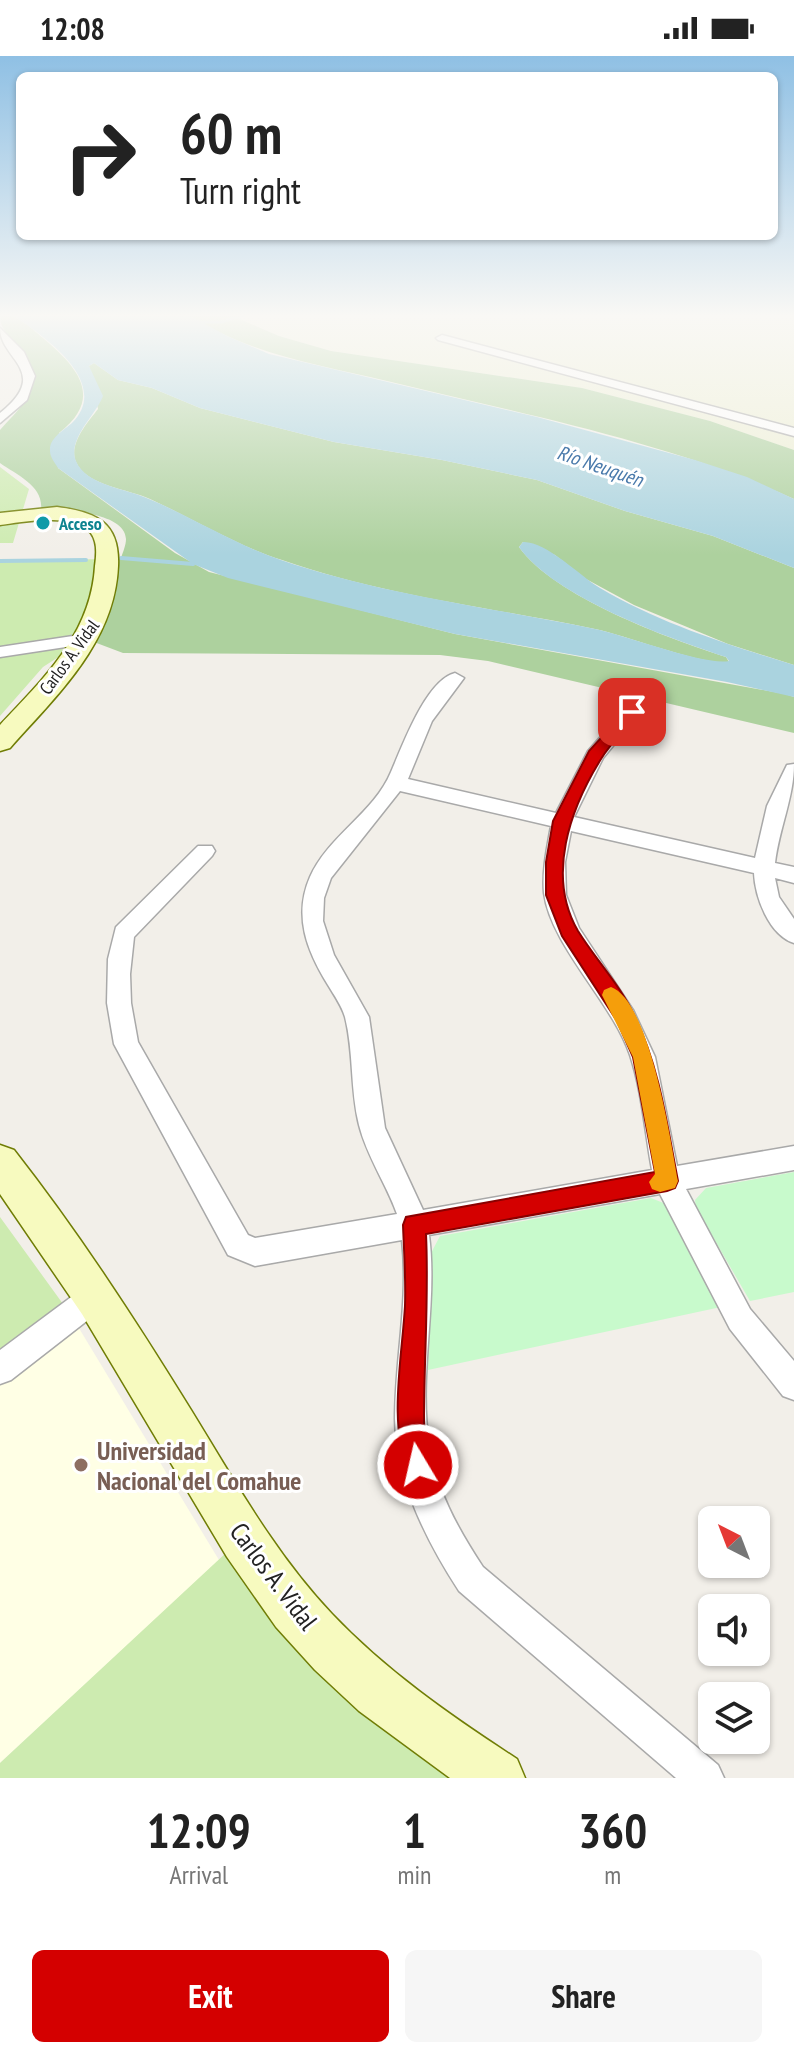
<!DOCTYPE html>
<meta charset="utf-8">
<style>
body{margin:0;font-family:"PT Sans Narrow",sans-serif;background:#f6f6f6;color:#222;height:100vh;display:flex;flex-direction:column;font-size:30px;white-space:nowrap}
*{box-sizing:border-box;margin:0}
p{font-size:26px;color:#767676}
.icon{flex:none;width:44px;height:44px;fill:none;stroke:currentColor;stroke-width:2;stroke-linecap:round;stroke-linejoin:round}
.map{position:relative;height:1722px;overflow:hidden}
.drawer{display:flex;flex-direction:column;background:#fff;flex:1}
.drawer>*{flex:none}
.banner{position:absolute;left:16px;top:16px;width:762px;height:168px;border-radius:12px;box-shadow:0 2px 6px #0004;background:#fff;color:#222;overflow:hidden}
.needle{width:52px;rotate:318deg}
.buttons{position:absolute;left:698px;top:1450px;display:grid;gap:16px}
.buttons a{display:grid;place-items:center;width:72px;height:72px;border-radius:12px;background:#fff;box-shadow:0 2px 6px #0004;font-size:40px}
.pin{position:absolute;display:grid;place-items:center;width:68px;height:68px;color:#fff;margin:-34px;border-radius:16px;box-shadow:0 4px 12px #0006}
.me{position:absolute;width:88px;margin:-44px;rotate:351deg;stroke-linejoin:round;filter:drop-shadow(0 0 6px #0008)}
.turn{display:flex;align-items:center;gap:28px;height:168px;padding:0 32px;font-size:36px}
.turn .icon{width:104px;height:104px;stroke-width:2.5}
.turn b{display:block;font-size:56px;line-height:68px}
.eta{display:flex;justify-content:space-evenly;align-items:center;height:136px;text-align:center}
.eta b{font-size:48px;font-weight:700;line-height:56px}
.primary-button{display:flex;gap:16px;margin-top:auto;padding:16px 32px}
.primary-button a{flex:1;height:92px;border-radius:12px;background:#d40000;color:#fff;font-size:32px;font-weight:700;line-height:92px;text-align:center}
.primary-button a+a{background:#f6f6f6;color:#222}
.status{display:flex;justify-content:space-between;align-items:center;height:56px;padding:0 40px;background:#fff;direction:ltr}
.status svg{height:22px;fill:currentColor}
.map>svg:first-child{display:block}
</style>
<div class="status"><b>12:08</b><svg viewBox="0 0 49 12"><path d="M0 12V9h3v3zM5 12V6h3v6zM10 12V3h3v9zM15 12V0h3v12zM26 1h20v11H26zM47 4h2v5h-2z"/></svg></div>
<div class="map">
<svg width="794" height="1722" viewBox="0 0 794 1722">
<rect width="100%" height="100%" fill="#f2efe9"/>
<path fill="#ffffe5" d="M71 1259 219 1504 0 1707V1313Z"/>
<path fill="#eef0d5" d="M228 258H794V394L710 365 582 332 331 295 279 280Z"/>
<path fill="#cdebb0" d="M0 411 29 433 13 487H0Z
M107 503 86 583 43 611 0 660V505Z
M0 1161 71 1259 0 1313Z
M242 1482 465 1722H0V1707Z"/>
<path fill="#add19e" d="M0 258C17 258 30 271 43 282 77 311 105 341 59 377L58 412 175 497 209 516 455 578 785 638 794 641V677L488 605 440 599 123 597 86 583 107 503 121 502C123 496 126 489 126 483 125 455 60 454 41 454 44 430 17 419 0 407V374C33 338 47 328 13 285 5 274 0 272 0 258Z
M187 258H228L279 280 331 295 582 332 710 365 794 394V443C666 385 523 358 387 325 317 308 248 298 187 258Z
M94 307 118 324 152 332 200 352 334 386 442 404 537 424 625 455 713 480 794 512V609L728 588 634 549 586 523 555 499 523 486 519 491C553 540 669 583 726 601L729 606C704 610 625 579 595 573 489 551 385 540 282 504 235 489 194 463 150 443 129 433 86 430 76 406 68 388 88 366 98 353L89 310Z"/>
<path fill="#c8facc" d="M794 1116V1236L750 1245 696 1152 695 1144 706 1132Z
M651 1142 666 1148 721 1251 428 1314 430 1199 440 1180Z"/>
<path fill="#aad3df" d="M11 258H187L227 280 269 298 537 361 695 404 747 421 794 443V512L713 480 625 455 537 424 442 404 334 386 200 352 152 332 118 324 94 307 89 310 103 340C96 359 67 383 76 405 85 429 128 433 149 443 194 462 234 488 281 504 383 539 489 551 595 573 625 579 705 610 729 605L726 601C668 582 554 541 519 491L523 486C546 485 580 520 600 532 659 567 729 589 794 609V641L727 626 455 578 228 522 193 508 58 412C55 407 50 401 50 395 49 382 64 374 72 367 113 326 41 278 11 258Z"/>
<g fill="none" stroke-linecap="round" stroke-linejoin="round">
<path stroke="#aad3df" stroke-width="3" d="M193 266H221L248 258"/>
<path stroke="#aad3df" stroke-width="4" d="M121 502 193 508
M0 505 86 504"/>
<g stroke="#a9a9a9" stroke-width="3">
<path id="street" d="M0 272 24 296 35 320 27 344 0 367V357C52 315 0 304 0 272Z
M442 279 794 372V380L438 284 436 282Z
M86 578 94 583 92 587 0 601V591Z
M455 617 464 622 432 665 408 723 556 757 588 695 626 652 632 650 641 656 603 702 574 761 755 802 767 750 787 709 794 708C794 741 779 773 775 807L794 811V827L775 822 779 841 794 863V887C769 879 755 841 754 817L571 775 565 806 566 839 579 872 633 954 655 1001 677 1110 794 1090V1114L686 1133 750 1253 794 1305V1344L783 1340 730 1273 660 1138 429 1179C438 1248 418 1319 429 1388 436 1434 458 1473 483 1511L718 1709 724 1722H676L459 1535C426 1484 396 1425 395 1363 395 1303 409 1244 402 1184L255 1210 228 1199 114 988 107 947 108 903 116 871 198 790H212L215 795 212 800 134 881 130 918 131 947 138 986 248 1179 255 1182 397 1158C386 1127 367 1101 359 1069 350 1034 354 996 345 961 342 950 334 939 328 929 307 895 293 860 310 821 328 780 374 757 391 716 402 691 426 624 455 617ZM400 735 551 770C547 792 542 815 544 837 551 890 612 946 630 999 642 1035 645 1077 652 1114L423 1154 385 1072 369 961 334 899 323 865 324 842 331 822Z
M96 1226 106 1230 110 1240 106 1250 11 1324 0 1328V1294L86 1230Z"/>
</g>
<g stroke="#707d05" stroke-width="3">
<path id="secondary" d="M57 451C97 456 120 467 118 510 115 586 57 639 10 692L0 695V669C44 622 91 578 95 510 96 503 97 493 95 486 88 453 22 466 0 469V457Z
M0 1089 14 1094C79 1177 136 1265 191 1354 234 1424 275 1498 332 1558 386 1615 451 1660 517 1703L525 1722H450L359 1655 315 1614 276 1571 227 1501 82 1258 0 1138Z"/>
</g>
<use href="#street" fill="#fff" fill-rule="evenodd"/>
<use href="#secondary" fill="#f7fabf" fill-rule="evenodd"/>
</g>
<linearGradient id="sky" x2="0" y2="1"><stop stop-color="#8fc0e4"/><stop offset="0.52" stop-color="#f9f8f5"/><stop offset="1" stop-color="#f9f8f5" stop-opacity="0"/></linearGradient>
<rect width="794" height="499" fill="url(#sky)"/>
<path fill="#d40000" stroke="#8a0000" stroke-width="2" d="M632 651 640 656C628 672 611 686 601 703 570 753 546 820 578 875 596 904 621 930 635 961 660 1013 667 1069 678 1125L675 1132 667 1135 426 1178C429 1240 424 1301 424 1364 424 1382 435 1400 427 1418L418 1422 409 1418C388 1368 402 1303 405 1250 406 1223 404 1196 403 1169L406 1161 655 1116 633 1001 617 965 562 880 546 839V806L553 765 589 695 627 653Z"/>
<path fill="#f59e0b" d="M611 931C650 945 671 1086 678 1125L675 1132 660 1136 652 1133 649 1126 655 1118 633 1001 602 939 604 934Z"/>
<circle fill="#0f9aa8" stroke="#fff" stroke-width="3" cx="43" cy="467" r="8"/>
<circle fill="#8d6e63" stroke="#fff" stroke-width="3" cx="81" cy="1409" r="8"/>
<g text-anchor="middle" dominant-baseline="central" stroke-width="6" stroke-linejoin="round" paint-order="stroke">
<g font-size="18" font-weight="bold" fill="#0d838f" stroke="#fff" text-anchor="start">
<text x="59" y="467">Acceso</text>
</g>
<g font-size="18" fill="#222" stroke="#fff">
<text transform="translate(69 601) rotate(-54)">Carlos A. Vidal</text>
</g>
<g font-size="20" font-style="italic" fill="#4a7aab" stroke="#fff">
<text transform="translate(600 410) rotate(19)">Río Neuquén</text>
</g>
<g font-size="26" font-weight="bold" fill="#785e54" stroke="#fff" text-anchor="start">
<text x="97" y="1394">Universidad<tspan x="97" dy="30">Nacional del Comahue</tspan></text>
</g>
<g font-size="26" fill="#222" stroke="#fff">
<text transform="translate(274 1520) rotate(53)">Carlos A. Vidal</text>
</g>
</g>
</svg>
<div class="buttons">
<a><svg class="needle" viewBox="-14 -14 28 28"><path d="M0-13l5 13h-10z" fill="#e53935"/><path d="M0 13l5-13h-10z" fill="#767676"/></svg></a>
<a><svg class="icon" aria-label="sound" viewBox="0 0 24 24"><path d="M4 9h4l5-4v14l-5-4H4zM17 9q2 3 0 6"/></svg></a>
<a><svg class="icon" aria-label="layers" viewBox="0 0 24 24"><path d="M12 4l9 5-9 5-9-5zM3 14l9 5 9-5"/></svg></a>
</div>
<div class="pin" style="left:632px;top:656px;background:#d93025"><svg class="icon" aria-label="arrive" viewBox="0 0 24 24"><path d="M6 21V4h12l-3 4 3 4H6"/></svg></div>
<svg class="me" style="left:418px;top:1409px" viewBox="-20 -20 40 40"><circle r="17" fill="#d40000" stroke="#fff" stroke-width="3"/><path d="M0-11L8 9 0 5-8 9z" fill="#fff"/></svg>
<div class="banner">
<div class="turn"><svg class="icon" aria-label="right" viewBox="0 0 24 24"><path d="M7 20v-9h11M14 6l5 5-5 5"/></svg><div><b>60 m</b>Turn right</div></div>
</div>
</div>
<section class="drawer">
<div class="eta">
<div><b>12:09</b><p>Arrival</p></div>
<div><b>1</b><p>min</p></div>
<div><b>360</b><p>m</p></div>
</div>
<div class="primary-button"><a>Exit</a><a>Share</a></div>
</section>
